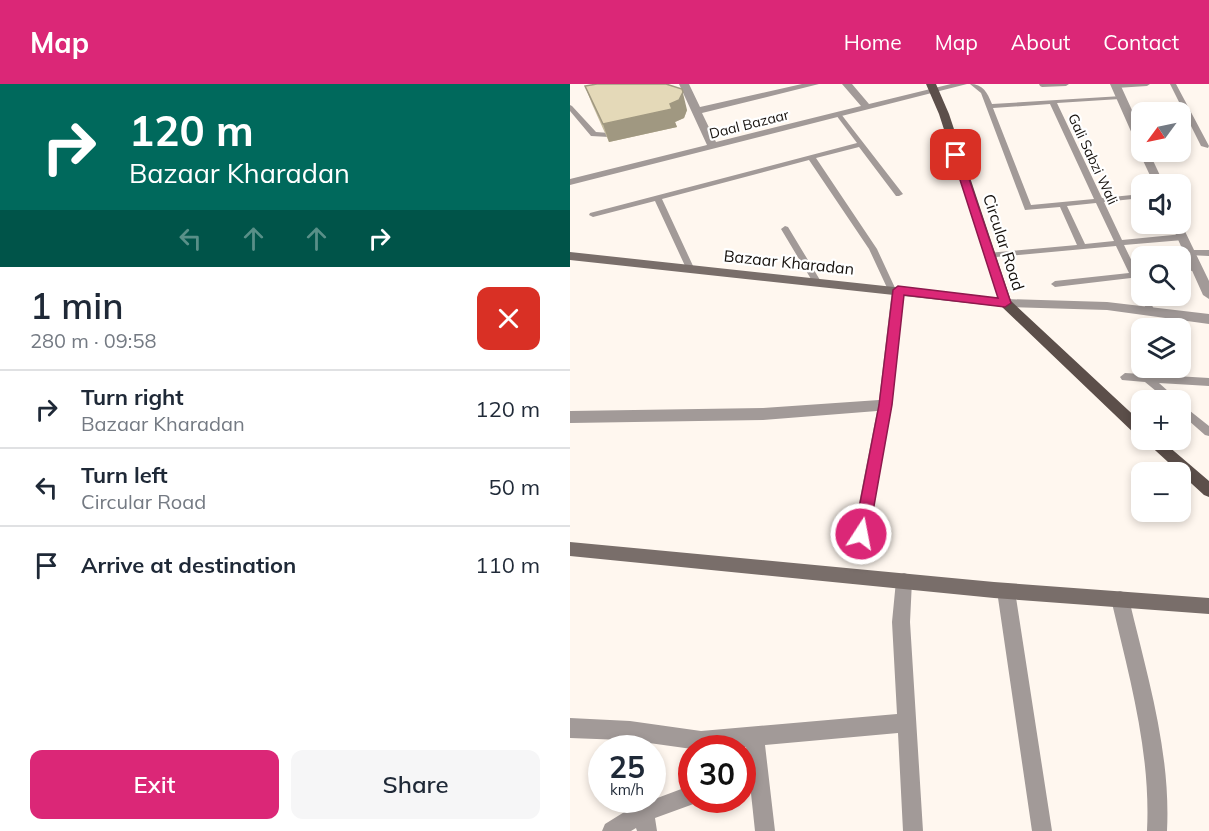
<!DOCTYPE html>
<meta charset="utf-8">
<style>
body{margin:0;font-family:Mulish,sans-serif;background:#f6f6f7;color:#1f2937;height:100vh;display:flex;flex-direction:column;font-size:22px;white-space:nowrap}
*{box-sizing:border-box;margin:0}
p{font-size:20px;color:#747a83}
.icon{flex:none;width:33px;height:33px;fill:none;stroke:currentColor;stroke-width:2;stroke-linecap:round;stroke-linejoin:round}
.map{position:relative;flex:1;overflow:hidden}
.sheet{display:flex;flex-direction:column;background:#fff;width:570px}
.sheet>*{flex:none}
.hud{background:#00695c;color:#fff;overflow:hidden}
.needle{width:39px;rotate:237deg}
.buttons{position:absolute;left:561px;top:18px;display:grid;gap:12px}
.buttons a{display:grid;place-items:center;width:60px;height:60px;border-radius:12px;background:#fff;box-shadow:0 3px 9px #0003;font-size:30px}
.speed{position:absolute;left:18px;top:651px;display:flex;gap:12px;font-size:30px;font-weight:700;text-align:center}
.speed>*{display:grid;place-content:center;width:78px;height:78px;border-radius:50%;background:#fff;box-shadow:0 3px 9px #0003;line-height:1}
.speed small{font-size:15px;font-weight:400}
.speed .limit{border:9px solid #d22;background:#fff;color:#111}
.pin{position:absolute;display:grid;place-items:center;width:51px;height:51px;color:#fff;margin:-26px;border-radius:12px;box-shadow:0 3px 9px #0006}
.me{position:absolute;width:66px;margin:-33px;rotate:11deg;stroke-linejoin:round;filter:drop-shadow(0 0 4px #0008)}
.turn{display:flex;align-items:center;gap:21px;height:126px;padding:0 30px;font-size:27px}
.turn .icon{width:78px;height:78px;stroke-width:2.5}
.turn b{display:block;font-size:42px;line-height:51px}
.lanes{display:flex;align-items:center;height:57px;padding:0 30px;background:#0003;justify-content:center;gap:30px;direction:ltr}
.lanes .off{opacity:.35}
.round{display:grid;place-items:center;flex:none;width:63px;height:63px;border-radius:12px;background:#f6f6f7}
.headline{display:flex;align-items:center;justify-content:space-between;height:102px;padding:0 30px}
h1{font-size:36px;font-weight:600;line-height:45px}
.cta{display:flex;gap:12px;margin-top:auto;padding:12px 30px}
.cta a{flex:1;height:69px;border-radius:12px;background:#db2777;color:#fff;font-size:24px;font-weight:600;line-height:69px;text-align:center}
.cta a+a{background:#f6f6f7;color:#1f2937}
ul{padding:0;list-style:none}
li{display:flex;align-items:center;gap:18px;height:78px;padding:0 30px;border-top:2px solid #e0e1e3}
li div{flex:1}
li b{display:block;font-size:22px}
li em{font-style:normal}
header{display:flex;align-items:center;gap:36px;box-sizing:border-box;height:84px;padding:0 30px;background:#db2777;color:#fff}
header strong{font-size:28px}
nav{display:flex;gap:33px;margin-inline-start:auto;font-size:21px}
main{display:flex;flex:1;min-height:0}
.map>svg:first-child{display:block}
</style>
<header>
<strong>Map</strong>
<nav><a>Home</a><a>Map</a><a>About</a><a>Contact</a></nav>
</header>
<main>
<section class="sheet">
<div class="hud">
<div class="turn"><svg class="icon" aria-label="right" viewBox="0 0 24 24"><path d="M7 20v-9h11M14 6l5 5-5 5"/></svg><div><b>120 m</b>Bazaar Kharadan</div></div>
<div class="lanes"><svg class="icon off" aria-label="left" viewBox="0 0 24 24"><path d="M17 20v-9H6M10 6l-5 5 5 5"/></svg><svg class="icon off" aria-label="ahead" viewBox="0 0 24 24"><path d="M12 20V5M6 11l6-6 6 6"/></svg><svg class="icon off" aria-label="ahead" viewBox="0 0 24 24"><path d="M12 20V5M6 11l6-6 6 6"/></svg><svg class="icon" aria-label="right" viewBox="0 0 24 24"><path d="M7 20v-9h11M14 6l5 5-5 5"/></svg></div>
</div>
<div class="headline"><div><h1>1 min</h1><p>280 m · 09:58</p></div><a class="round" style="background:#d93025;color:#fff"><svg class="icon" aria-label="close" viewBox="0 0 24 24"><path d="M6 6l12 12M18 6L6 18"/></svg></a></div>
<ul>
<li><svg class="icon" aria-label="right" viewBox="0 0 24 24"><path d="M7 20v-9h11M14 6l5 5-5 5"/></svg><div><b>Turn right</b><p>Bazaar Kharadan</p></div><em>120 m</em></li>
<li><svg class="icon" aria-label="left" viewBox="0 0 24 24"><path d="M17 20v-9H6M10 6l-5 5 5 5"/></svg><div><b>Turn left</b><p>Circular Road</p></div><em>50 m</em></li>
<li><svg class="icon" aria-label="arrive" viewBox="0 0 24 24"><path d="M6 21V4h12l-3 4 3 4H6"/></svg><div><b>Arrive at destination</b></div><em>110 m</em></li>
</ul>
<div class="cta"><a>Exit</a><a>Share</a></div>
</section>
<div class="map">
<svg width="639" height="747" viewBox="0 0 639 747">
<rect width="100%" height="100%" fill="#fff7ef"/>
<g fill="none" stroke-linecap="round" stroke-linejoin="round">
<path fill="#a29a98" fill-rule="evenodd" d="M400 0C413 0 417 8 422 20L552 12V14L550 15 487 19 532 114 572 110V114L534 118 552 156 613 150 617 153 613 156 554 161 572 198V212H577L585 227 584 229H578L561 194 485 203 481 200 485 197 559 189 546 162 415 174 414 172 418 169 507 161 490 123 455 126 411 9ZM480 20 524 115 461 121 423 24ZM526 119 544 157 515 160 497 122Z
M469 0H499L496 2 472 3 470 2Z
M580 0 577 2 546 4 543 2 546 0Z
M600 0H606L639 62 638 64 631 62Z
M0 21 2 22 26 48 39 49V53L21 52 0 27Z
M267 30H271L333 110 329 112H326L289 63 246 74 307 165 326 206 325 208H319L299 165 239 76 92 115 124 184 120 187 116 184 85 117 23 133 19 131 20 129 287 59 266 31Z
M215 142 218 143 250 196V200H244L211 145Z
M621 166H639V172L618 171V167Z
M627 181 630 182V186L610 188V182Z
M555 289 639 294V302L589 299 608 316H597L575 298 552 296 550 293Z
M610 319 639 342V352L635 351 610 329Z"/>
<path fill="#a29a98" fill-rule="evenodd" d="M109 0H119L130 23 232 0H249L132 29 146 58 291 22 272 0H282L299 20 381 0H397L0 101V95L137 61Z
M540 0H550L572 48V64L567 61Z
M572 65V68H579L594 100H584L569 68Z
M610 137 639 197V215L633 211 601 140H610Z
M328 202 334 206 322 321 297 455 291 457 285 455 283 450 307 327 193 336 0 339V327L193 324 309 316 322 206Z
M435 215 537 218 639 230V240L537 226 435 223 429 219Z
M334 489 340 491 342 497 340 538 353 747H333L328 649 195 661 205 747H185L180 700 172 703V683L178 681 176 663 122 665 72 658 73 664H55L53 656 0 654V634L60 637 131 647 327 630 322 538 326 497 328 491Z
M436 499 442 501 445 507 482 747H462L427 507 430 501Z
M550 507 556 509 559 515C577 591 601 668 597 747H577C581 668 559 592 541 515L544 509Z
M122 701V716H130L129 718 85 734 87 747H67L66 744 61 747H32L35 740 64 722 63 716H82Z"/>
<path fill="#796e6a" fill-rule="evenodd" d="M0 168 435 215 441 219 435 223 0 176Z
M0 458 424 498 639 514V530L424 514 0 472Z"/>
<path fill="#5c4f4a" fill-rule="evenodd" d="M356 0H366L379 30 441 217 572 339V354L567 352 431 222 369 30Z
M574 356H591L639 397V413L634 411Z"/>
</g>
<path fill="#c4bb9e" d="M15 2 117 26 114 34 105 38 107 43 39 58 22 20Z"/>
<path fill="#a09881" d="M112 5 117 26 114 34 105 38 107 43 39 58 33 40 100 20Z"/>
<path fill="#e4d9b8" stroke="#a09881" stroke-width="1.5" d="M27 0H96L112 5 113 8 109 16 100 20 102 25 33 40 15 2Z"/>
<path fill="#db2777" stroke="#8e194d" stroke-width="1.5" d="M386 68 391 71 441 219 435 223 334 211 322 321 299 450 291 457 284 450 309 321 323 206 328 202 428 214 382 71Z"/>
<g text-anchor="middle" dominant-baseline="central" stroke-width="4.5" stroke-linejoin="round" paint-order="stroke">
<g font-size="14" fill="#15100c" stroke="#fff">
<text transform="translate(179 40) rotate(-14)">Daal Bazaar</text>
<text transform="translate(523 75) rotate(65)">Gali Sabzi Wali</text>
</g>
<g font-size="16" fill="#15100c" stroke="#fff">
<text transform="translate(434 158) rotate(72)">Circular Road</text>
<text transform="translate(219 178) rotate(6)">Bazaar Kharadan</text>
</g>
</g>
</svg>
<div class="buttons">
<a><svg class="needle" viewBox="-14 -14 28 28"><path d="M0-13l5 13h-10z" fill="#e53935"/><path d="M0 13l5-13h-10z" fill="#747a83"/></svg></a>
<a><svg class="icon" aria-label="sound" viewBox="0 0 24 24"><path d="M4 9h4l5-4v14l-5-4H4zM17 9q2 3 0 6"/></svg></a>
<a><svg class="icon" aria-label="search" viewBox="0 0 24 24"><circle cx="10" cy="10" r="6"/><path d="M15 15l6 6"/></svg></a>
<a><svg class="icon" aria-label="layers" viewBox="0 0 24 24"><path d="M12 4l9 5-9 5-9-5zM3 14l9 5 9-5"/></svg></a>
<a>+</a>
<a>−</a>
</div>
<div class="speed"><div>25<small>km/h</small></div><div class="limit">30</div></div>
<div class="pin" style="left:386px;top:71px;background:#d93025"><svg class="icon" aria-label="arrive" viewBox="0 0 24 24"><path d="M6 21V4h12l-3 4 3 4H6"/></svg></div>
<svg class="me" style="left:291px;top:450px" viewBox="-20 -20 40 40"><circle r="17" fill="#db2777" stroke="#fff" stroke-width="3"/><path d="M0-11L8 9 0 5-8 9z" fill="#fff"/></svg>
</div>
</main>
